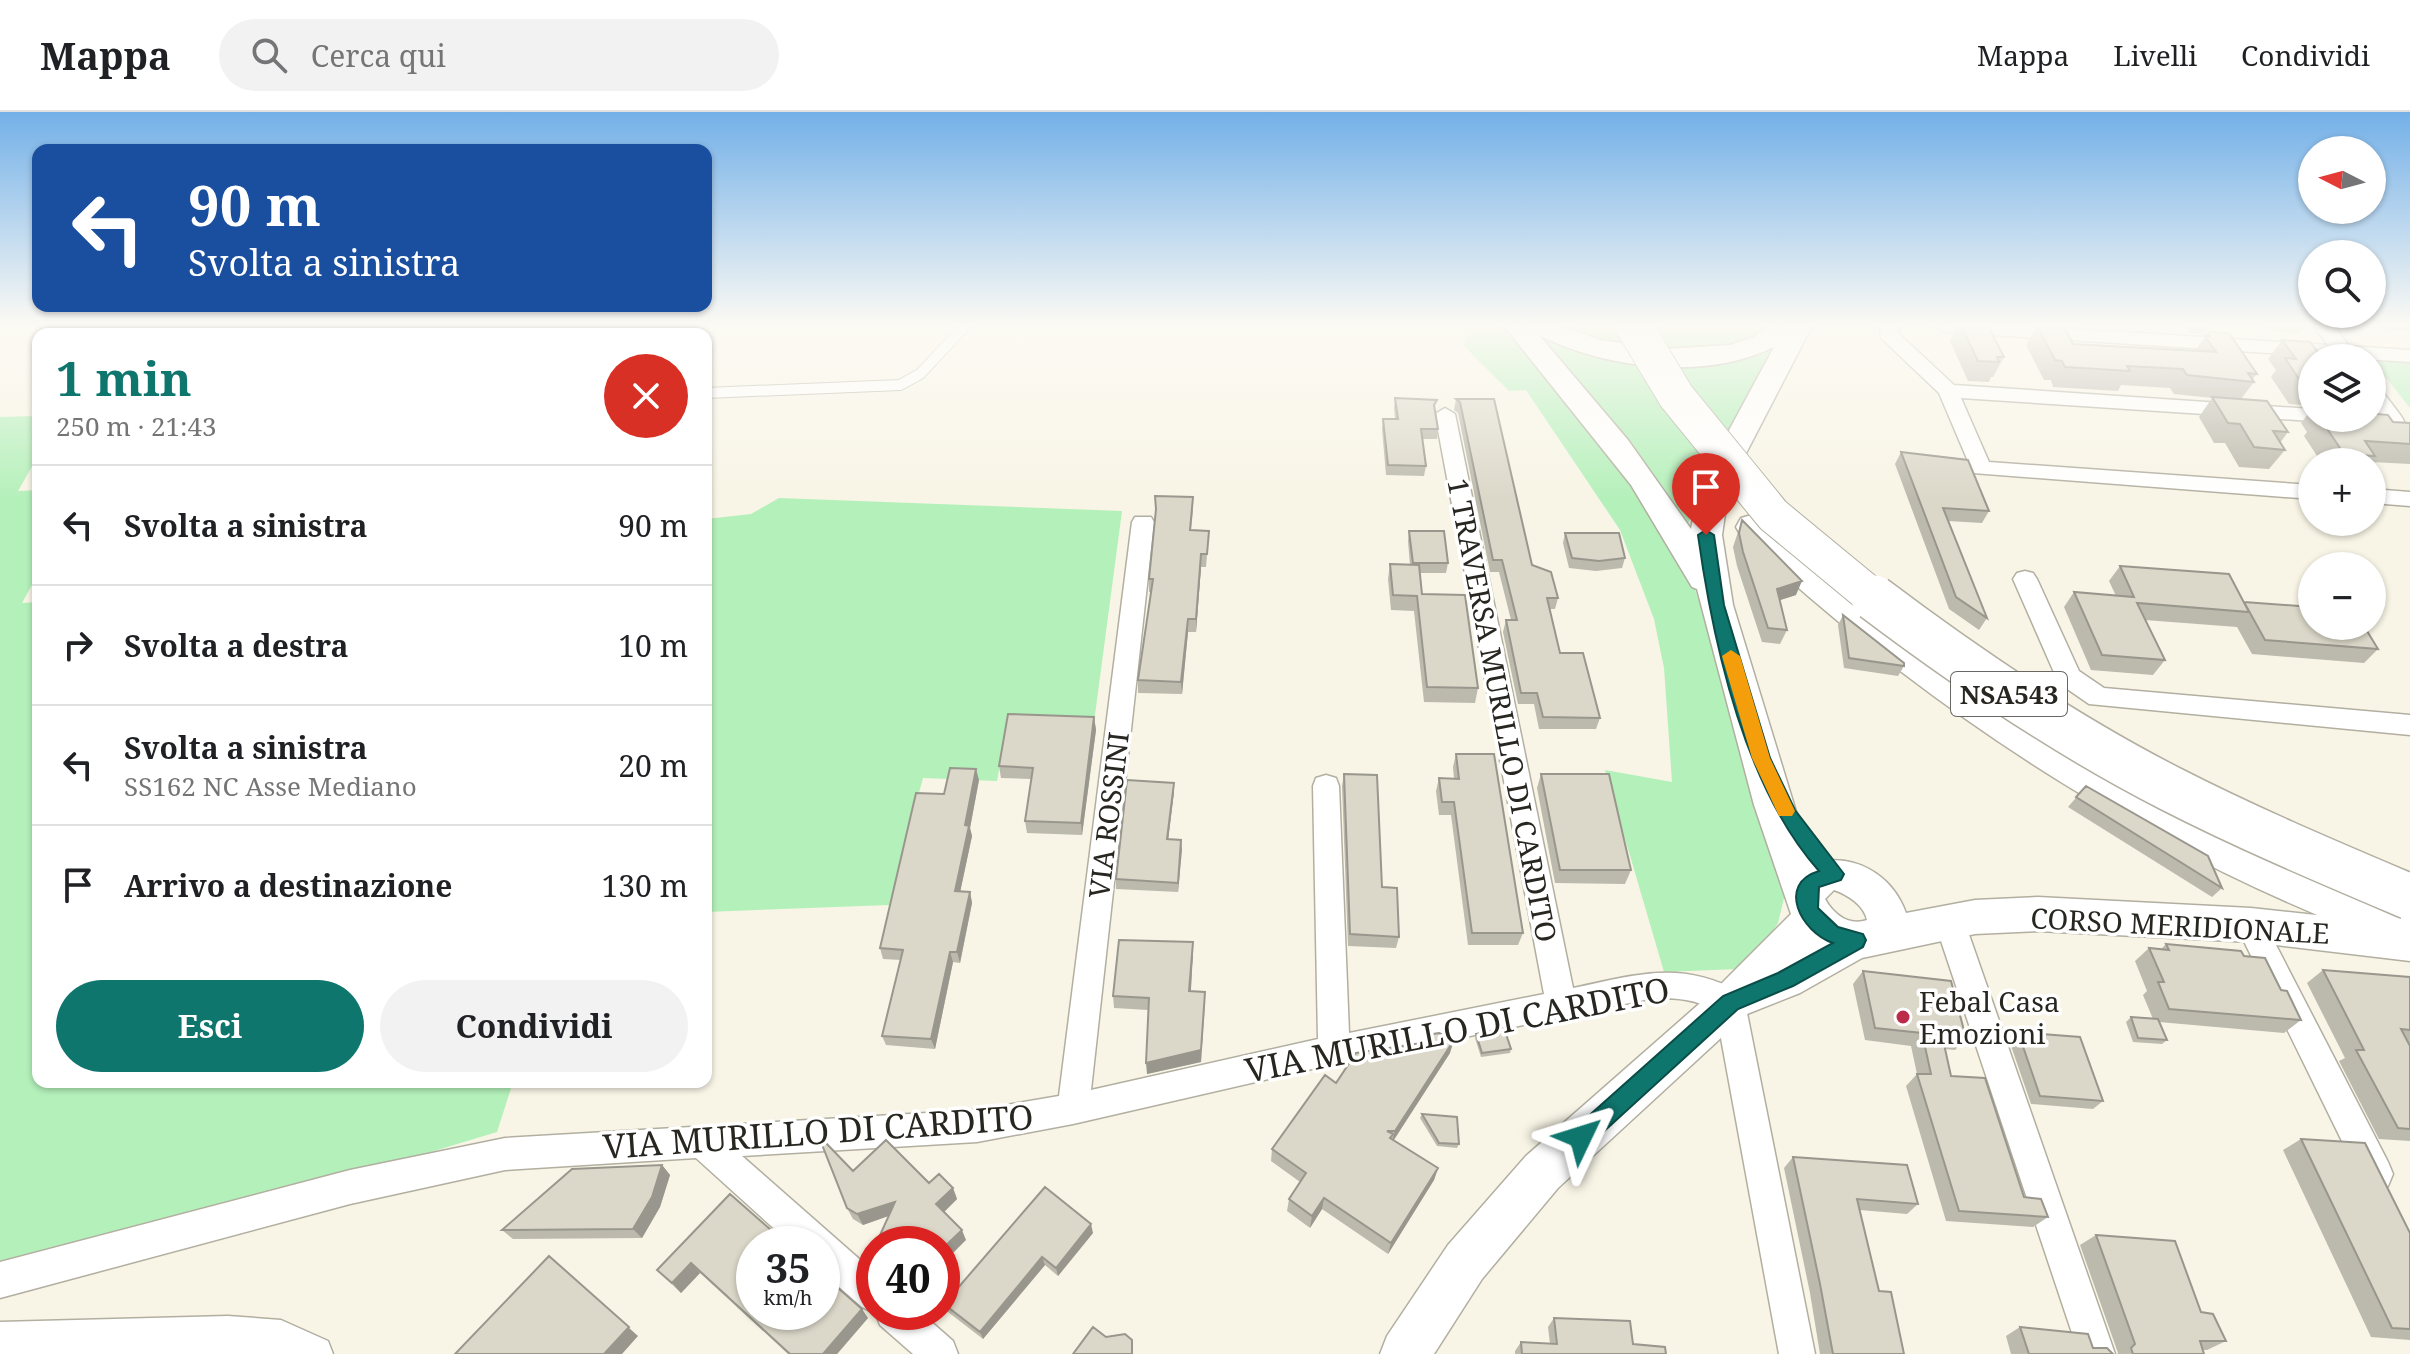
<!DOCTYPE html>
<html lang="it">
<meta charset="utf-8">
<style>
body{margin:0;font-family:"Noto Serif",serif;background:#f2f2f2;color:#202124;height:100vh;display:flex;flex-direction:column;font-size:30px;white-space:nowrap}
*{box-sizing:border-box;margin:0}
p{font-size:26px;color:#757577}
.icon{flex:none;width:44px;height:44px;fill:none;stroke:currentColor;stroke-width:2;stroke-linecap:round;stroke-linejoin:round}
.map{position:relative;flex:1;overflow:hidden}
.drawer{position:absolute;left:32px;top:216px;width:680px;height:760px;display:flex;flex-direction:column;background:#fff;border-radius:16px;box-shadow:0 2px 6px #0004}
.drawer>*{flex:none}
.hud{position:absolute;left:32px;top:32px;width:680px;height:168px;border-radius:16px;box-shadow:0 2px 6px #0004;background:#1a4fa0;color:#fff;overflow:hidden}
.needle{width:52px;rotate:276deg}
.fabs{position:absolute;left:2298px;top:24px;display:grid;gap:16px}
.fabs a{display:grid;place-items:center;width:88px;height:88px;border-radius:50%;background:#fff;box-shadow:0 2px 6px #0004;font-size:40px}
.speed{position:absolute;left:736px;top:1114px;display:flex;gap:16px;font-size:40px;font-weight:700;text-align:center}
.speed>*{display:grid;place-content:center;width:104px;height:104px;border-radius:50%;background:#fff;box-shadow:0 2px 6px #0004;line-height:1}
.speed small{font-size:20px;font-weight:400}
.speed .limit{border:12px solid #d22;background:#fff;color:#111}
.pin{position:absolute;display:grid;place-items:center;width:68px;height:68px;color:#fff;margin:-82px -34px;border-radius:50% 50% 50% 0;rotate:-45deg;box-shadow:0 0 8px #0007}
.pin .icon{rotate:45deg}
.me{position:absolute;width:88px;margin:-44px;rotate:49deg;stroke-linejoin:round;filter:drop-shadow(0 0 6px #0008)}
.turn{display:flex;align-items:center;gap:28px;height:168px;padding:0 24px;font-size:36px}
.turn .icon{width:104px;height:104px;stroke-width:2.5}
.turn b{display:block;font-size:56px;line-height:68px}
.round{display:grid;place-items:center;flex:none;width:84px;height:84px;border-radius:42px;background:#f2f2f2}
.summary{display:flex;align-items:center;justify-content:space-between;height:136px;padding:0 24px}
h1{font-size:48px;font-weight:700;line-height:60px;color:#0f766e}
.button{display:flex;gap:16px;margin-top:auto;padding:16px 24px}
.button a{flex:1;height:92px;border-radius:48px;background:#0f766e;color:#fff;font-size:32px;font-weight:700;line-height:92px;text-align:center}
.button a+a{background:#f2f2f2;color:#202124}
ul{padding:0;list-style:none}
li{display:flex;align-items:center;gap:24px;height:120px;padding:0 24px;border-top:2px solid #e0e0e0}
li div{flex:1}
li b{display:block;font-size:30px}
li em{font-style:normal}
header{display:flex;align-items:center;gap:48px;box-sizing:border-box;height:112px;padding:0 40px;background:#fff;border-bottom:2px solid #e0e0e0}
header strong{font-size:38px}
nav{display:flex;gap:44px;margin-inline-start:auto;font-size:28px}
.search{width:560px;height:72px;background:#f2f2f2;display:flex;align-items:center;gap:20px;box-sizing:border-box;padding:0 28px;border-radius:44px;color:#757577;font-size:30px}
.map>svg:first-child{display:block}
</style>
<header>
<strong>Mappa</strong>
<div class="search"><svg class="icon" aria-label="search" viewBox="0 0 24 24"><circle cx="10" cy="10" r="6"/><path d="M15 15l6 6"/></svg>Cerca qui</div>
<nav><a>Mappa</a><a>Livelli</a><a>Condividi</a></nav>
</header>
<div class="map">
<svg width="2410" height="1242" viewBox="0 0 2410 1242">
<rect width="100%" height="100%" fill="#f8f5e6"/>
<path fill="#b4f0ba" d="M1460 214H1504L1609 338 1692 468 1742 621 1785 782 1778 811 1753 850 1738 857 1664 860 1605 658 1672 670 1664 556 1654 507 1620 418 1526 278 1509 279 1464 234 1466 222Z
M1553 214H1771C1719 245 1678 242 1620 232 1596 227 1575 223 1553 214Z
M1528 215 1621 248 1784 228C1747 288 1705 347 1687 416Z
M2373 249 2410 251V296Z
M38 304V344L18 379 38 378V462L22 491 38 490V970H513L497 1020 328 1071 0 1177V305Z
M779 386 1122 399 1093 618 1007 614 997 669 923 666 889 793 706 800V407L751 402Z"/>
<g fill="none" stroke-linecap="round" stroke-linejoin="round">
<g stroke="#b2afa1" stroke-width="12">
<path id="lane" d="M706 281 900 273 920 262 965 214"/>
</g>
<g stroke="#b2afa1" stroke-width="3">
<path id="street" d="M1880 214H1898V221L1954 273 2312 297V306H2320L2312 309 1961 286 1989 350 2312 373V387L1973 361 1939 281 1881 226Z
M1935 214H2029L2328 233 2314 214H2334L2349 234 2410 238V250L1945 220Z
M2372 273 2379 275 2401 304 2404 309 2401 314 2350 310 2347 306H2372V301H2378L2372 293Z
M1445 296 1455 302 1573 876C1635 863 1682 847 1741 881L1745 891 1815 1242H1779L1716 899C1696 887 1677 886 1654 886L1334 952 1073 1012 977 1030 742 1044 874 1160V1200H920L953 1229 958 1242H913L880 1213 875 1200 874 1201 862 1195 822 1160V1132H791L696 1046 505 1058 350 1092 0 1186V1150L350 1058 505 1026 977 998 1059 984 1132 410 1135 405H1151L1154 410 1091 978 1318 927 1313 674 1316 666 1326 663 1336 666 1339 674 1349 921 1544 882 1435 302Z
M2372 377 2410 380V394L2372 391Z
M2025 459 2033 461 2037 467 2079 559 2104 576 2410 603V623L2089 592 2060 572 2056 565 2013 467 2017 461Z
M1950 798 1960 802 1965 811 2115 1242H2079L1935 811 1940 802Z
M2251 800 2261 804 2388 1050 2393 1062 2388 1074 2376 1078 2364 1074 2236 813 2241 804Z
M228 1204 281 1208 328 1229 333 1242H0V1210Z"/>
</g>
<g stroke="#b2afa1" stroke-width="3">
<path id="secondary" d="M1504 214H1562L1600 228 1666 237 1730 233 1754 225 1767 214H1812L1729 374 1722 423 1733 493 1812 752C1852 739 1892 762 1906 801L1975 788 2038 785 2251 796 2410 813V849L2251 830 2038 819 1975 822 1862 846 1800 881 1747 902 1558 1076 1482 1167 1434 1242H1380L1387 1224 1448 1133 1526 1044 1715 878 1791 802 1754 693 1697 477 1692 475 1631 373ZM1539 223C1606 257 1706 269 1774 235L1699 374 1691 417 1628 328ZM1834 778C1848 783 1864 793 1867 808 1849 814 1834 803 1825 787Z"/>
</g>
<g stroke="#b2afa1" stroke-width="3">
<path id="highway" d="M1755 402 1769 406C1962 579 2168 703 2410 796V839C2160 750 1935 605 1741 424L1736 415 1741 406Z"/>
</g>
<use href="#lane" stroke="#fff" stroke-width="10"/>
<use href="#street" fill="#fff" fill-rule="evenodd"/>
<use href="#secondary" fill="#fff" fill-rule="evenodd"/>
<use href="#highway" fill="#fff" fill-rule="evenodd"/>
<g stroke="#b2afa1" stroke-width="38" stroke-linecap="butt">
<path id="highway-bridge-far1" d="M1634 214 1676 284 1773 403 1876 488"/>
</g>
<g stroke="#b2afa1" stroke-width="48" stroke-linecap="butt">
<path id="highway-bridge" d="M1874 486C1968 557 2065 623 2171 677 2249 717 2330 751 2410 785"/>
</g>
<use href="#highway-bridge-far1" stroke="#fff" stroke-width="36"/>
<use href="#highway-bridge" stroke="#fff" stroke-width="45"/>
</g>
<path fill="#bcbaad" d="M1958 214H1988L2004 245 1993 265H1991L1989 270 1968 269 1950 229Z
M2037 214 2073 232 2195 239 2208 220 2257 262 2252 268 2254 270 2241 287 2288 320 2280 331 2285 338 2269 357 2239 355 2225 331H2214L2199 305 2212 286 2174 282 2170 276 2121 273 2118 279 2053 275 2051 268H2044L2026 233Z
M2186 214H2204L2206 217 2203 222 2189 221Z
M2269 214H2306L2300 221 2274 220Z
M2372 214H2410V220L2408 218 2375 217Z
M2282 228 2312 246V294L2289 292 2271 265 2276 258 2268 247Z
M1395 286 1436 298 1438 317 1437 327H1422L1426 354 1424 364 1386 363 1382 317 1383 307H1395L1394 296Z
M1456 287H1494L1532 453 1558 486 1555 497H1550L1560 541 1600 606 1596 617H1539L1534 592H1518L1503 520 1506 508H1511L1499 460H1490L1458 301 1454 298Z
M2312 297V306H2372L2377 302 2393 310 2410 311V352L2371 350H2321L2304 324 2307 320 2301 311Z
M1901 340 1989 399 1982 411 1948 409 1987 506 1979 518 1949 497 1895 352Z
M1155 384 1193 398 1191 418 1209 419 1206 455H1201L1196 520H1188L1182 582 1138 581V568L1151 480H1149V467L1156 401Z
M1742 408 1796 483 1780 488 1787 518 1780 532 1762 530 1737 454 1733 435Z
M1409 419 1448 451 1446 461H1420L1422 482 1478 576 1475 591 1424 590 1414 499 1391 498 1388 467 1390 452 1410 453 1408 429Z
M1565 421 1625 446 1622 456 1596 459 1569 456 1563 431Z
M2120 454 2244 490 2378 537 2364 551 2252 542 2237 515 2145 508 2165 548 2153 563 2091 558 2064 495 2074 480 2116 484 2109 469Z
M1843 503 1904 554 1898 564 1844 556 1838 513Z
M1094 605 1096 618 1082 723 1027 721 1025 709 1031 667 1001 666 999 654Z
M1456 642 1523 821 1518 833H1468L1451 703H1439L1436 679 1439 666 1454 667 1453 655Z
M1344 662 1399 825 1396 836 1348 834 1342 674Z
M1541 662 1631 758 1625 772 1555 771 1537 676Z
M979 668 970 716 972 724 960 780H970L972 791 960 851 953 850 935 937 886 933 882 924 901 848 883 847 880 836 944 682Z
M1174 671V680L1168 728H1181L1178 780 1116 777V767Z
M2086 674 2222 776 2212 785 2068 695Z
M1193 830 1191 879 1205 892 1201 950 1147 962 1148 898 1114 896 1113 884Z
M2166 832 2244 844 2281 878 2301 908 2284 921 2159 910 2167 928 2162 932 2133 930 2126 910 2131 905 2153 907 2143 883 2147 879 2135 849 2149 836 2161 837Z
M2323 858 2410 865V931H2409L2410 934V1029L2379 1027 2339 949 2345 946 2307 871Z
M1863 859 1966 926 1955 938 1945 937 1951 964 2024 1085 2048 1105 2033 1115 1946 1109 1906 974 1917 962 1911 934 1865 928 1853 872Z
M2018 920 2103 989 2093 997 2031 992 2009 928Z
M1476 922 1511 937 1510 941 1481 945 1475 926Z
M1450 941 1394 1028 1438 1056 1434 1068 1388 1142 1322 1097 1310 1116 1287 1099 1289 1087 1300 1070 1271 1049 1272 1037 1336 971Z
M1422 1002 1459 1032 1457 1036 1437 1034 1420 1006Z
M2301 1027 2410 1121V1228L2371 1225 2283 1038Z
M1793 1045 1918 1092 1907 1102 1860 1098 1879 1179 1904 1242H1820L1810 1181 1784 1056Z
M662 1053 670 1063 660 1095 642 1126 513 1127 502 1118Z
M853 1059 929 1071 953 1076 957 1087 944 1100 966 1128 888 1104 863 1113 853 1107 847 1096Z
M730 1082 868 1206 837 1242H788L700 1161 681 1181 657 1158Z
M1093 1121 1058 1164 1045 1153 983 1227 948 1200 944 1192Z
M2096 1123 2201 1200 2226 1229 2207 1238H2203L2204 1242H2117L2118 1241 2080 1133Z
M1554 1206 1633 1232 1666 1242H1515V1239L1521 1230 1550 1232 1548 1215Z
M2020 1215 2093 1236 2113 1242H2011L2006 1224Z"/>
<path fill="#99978d" d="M1201 442V455L1196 520V507Z
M1802 469 1796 483 1771 491 1777 477Z
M1188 507V520L1182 582 1181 570Z
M1094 605 1096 618 1082 723 1081 711Z
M976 657 979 668 970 716 972 724 958 790 955 779 965 713Z
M1174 671V680L1167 737V727Z
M1181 728 1182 738 1178 780V771Z
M970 780 972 791 960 851 957 840Z
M1193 830V843L1190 891 1189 879Z
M950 840 953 850 935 937 931 927Z
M1205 880 1201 950 1147 962 1146 951Z
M1454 928 1450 941 1391 1032 1395 1019Z
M662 1053 670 1063 660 1095 642 1126 633 1117Z
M1438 1056 1434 1068 1388 1142 1391 1131Z
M953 1076 957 1087 941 1103 936 1092Z
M1324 1086 1322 1097 1310 1116 1312 1104Z
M895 1090 900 1100 863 1113 857 1102Z
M1091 1112 1093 1121 1058 1164 1056 1156Z
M962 1118 966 1128 942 1152V1137Z
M1042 1145 1045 1153 983 1227 980 1220Z
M691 1151 700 1161 681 1181 672 1171Z
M560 1154 638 1224 622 1242H604Z
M862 1197 868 1206 837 1242H823Z"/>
<path fill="#dbd8c9" stroke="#99978d" stroke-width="2" d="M1961 214H1988L2004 245H1997L1999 250 1978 249Z
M2037 214 2064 215 2073 232 2216 240 2205 224 2210 225 2208 220 2229 221 2257 262 2248 261 2254 270 2187 263 2183 257 2127 254 2130 259 2065 255 2062 249 2055 248Z
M2191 214H2204L2206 217 2192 216Z
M2282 228 2310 230 2323 246H2312V274L2303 273 2285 246 2296 247Z
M2212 285 2267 289 2288 320 2273 319 2285 338 2254 335 2240 312 2228 311Z
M1395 286 1437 288 1434 293 1438 317H1421L1426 354 1388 353 1383 307H1398Z
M1456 287H1494L1532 453 1551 460 1558 486H1547L1560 541H1583L1600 606 1543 605 1537 581H1521L1506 508H1517L1502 448H1493L1460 290Z
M2372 296 2377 302 2388 303 2393 310 2410 311V332L2365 329 2375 344 2344 342 2320 306H2372Z
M1901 340 1968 348 1989 399 1943 396 1987 506 1956 485Z
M1155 384 1193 385 1190 418 1209 419 1207 442H1201L1196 507H1188L1181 570 1138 568 1153 467H1149L1156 397Z
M1742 408 1802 469 1777 477 1787 518 1768 516 1743 440 1739 421Z
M1409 419H1444L1448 451H1413Z
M1565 421H1619L1625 446 1599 449 1572 446Z
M1390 452 1419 453 1422 482 1465 483 1478 576 1427 575 1417 484 1393 483Z
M2120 454 2229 462 2249 500 2137 491 2165 548 2102 543 2074 480 2134 485Z
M2244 490 2312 495V514H2364L2378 537 2265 528Z
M1843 503 1904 551V554L1849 546Z
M1008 602 1094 605 1081 711 1025 709 1033 656 999 654Z
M1456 642H1494L1523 821H1472L1454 690H1442L1439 666 1459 667Z
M950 656 976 657 965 713 969 714 955 779 970 780 957 840H950L931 927 882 924 903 838 880 836 916 681 944 682Z
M1344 662 1377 663 1382 775 1397 776 1399 825 1350 822Z
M1541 662H1609L1631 758H1560Z
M1127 668 1174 671 1167 727 1181 728 1178 771 1116 767Z
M2086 674 2208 744 2222 776 2076 685Z
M1119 828 1193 830 1189 879 1205 880 1201 938 1146 951 1149 886 1113 884Z
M2166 832 2241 839 2244 844 2265 846 2281 878 2287 879 2301 908 2169 897 2158 870H2164L2149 836 2169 838Z
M2323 858 2410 865V918L2401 917 2410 934V1017L2398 1016 2356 938H2364Z
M1863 859 1951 869 1966 926 1942 923 1951 964 1985 966 2024 1085 2041 1087 2048 1105 1959 1099 1917 962H1931L1922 921 1875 916Z
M2131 905 2158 907 2167 928 2138 926Z
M1504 916 1511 937 1482 941 1476 922Z
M2018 920 2080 925 2103 989 2040 984Z
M1439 921 1454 928 1395 1019H1387L1393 1022 1390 1026 1438 1056 1391 1131 1324 1086 1312 1104 1289 1087 1306 1061 1272 1037 1325 963 1336 971 1356 941 1428 930 1433 922Z
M1422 1002 1457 1005 1459 1032 1439 1031Z
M2301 1027 2365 1031 2410 1121V1217L2392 1216Z
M886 1028 929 1071 939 1062 953 1076 936 1092 962 1118 942 1137V1132H876L895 1090 857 1102 847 1096 821 1030H825L853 1059Z
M1793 1045 1907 1053 1918 1092 1857 1087 1879 1179 1891 1180 1904 1242H1833L1820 1172Z
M662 1053 652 1085 633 1117 502 1118 572 1057Z
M1045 1075 1091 1112 1056 1156 1042 1145 980 1220 944 1192Z
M730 1082 787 1132H754V1200H822V1162L862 1197 823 1242H790L691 1151 672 1171 657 1158Z
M2096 1123 2175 1129 2201 1200 2213 1202 2226 1229H2200L2204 1242H2133L2131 1236 2135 1232Z
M549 1144 629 1215 604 1242H455Z
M1554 1206 1630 1209 1633 1232 1665 1235 1666 1242H1522L1521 1230 1557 1232Z
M1093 1215 1106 1225 1125 1222 1132 1228V1242H1073Z
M2020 1215 2088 1222 2093 1236H2107L2113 1242H2029Z"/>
<linearGradient id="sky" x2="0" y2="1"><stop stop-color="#73b0e8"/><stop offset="0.55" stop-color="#fcfaf4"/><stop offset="1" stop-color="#fcfaf4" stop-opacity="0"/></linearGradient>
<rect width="2410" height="388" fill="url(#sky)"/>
<path fill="#0f766e" stroke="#0a4d48" stroke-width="2" d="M1706 418 1714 423 1724 493 1770 646 1795 698 1844 762 1841 768 1819 775 1818 796 1838 815 1863 822 1866 828 1863 835 1793 874 1738 897 1589 1033 1581 1036 1573 1033 1569 1025 1573 1018 1723 884 1778 861 1833 831C1801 820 1776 772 1819 759 1745 676 1713 531 1698 423Z"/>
<path fill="#f59e0b" d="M1731 538 1740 544 1770 646 1795 699 1792 704H1779L1752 646 1722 544Z"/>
<circle fill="#bc2c4a" stroke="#fff" stroke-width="3" cx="1903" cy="905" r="8"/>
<g text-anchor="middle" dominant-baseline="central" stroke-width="7" stroke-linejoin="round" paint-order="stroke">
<rect fill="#fff" stroke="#686763" stroke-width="2" x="1951" y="560" width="116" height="44" rx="6"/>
<g font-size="26" font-weight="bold" fill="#272620">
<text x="2009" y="582">NSA543</text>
</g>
<g font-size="28" fill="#272620" stroke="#fff">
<text transform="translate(1503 598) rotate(79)">1 TRAVERSA MURILLO DI CARDITO</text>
<text transform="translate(1108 703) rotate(-83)">VIA ROSSINI</text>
<text transform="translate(2180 813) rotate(3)">CORSO MERIDIONALE</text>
</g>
<g font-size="28" fill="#272620" stroke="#fff" text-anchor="start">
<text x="1919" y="889">Febal Casa<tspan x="1919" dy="32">Emozioni</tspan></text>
</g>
<g font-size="34" fill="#272620" stroke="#fff">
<text transform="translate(1457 917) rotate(-11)">VIA MURILLO DI CARDITO</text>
<text transform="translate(818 1019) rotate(-4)">VIA MURILLO DI CARDITO</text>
</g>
</g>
</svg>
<div class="fabs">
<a><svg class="needle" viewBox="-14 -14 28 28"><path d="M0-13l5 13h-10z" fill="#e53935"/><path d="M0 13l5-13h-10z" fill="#757577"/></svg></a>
<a><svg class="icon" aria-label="search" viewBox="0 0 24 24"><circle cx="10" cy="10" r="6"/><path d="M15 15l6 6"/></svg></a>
<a><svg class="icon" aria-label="layers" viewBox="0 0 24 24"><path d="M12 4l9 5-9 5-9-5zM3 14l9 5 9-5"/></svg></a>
<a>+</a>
<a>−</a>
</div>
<div class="speed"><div>35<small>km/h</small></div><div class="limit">40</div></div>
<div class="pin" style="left:1706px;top:423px;background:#d93025"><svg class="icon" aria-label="arrive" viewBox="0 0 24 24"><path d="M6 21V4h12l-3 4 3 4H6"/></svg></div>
<svg class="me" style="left:1581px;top:1025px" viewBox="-20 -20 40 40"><path d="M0-17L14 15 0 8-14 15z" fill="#0f766e" stroke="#fff" stroke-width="4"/></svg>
<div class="hud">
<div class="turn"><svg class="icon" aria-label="left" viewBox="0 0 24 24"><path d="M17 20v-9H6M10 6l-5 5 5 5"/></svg><div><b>90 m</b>Svolta a sinistra</div></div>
</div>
<section class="drawer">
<div class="summary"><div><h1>1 min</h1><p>250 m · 21:43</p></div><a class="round" style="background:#d93025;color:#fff"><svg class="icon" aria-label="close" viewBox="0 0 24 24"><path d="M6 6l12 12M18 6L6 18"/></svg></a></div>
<ul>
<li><svg class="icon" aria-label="left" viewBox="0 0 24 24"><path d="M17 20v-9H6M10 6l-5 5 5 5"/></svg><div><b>Svolta a sinistra</b></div><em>90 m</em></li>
<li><svg class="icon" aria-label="right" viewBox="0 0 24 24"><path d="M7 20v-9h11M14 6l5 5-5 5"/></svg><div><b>Svolta a destra</b></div><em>10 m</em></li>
<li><svg class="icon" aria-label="left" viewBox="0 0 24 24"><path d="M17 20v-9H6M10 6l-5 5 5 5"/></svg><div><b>Svolta a sinistra</b><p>SS162 NC Asse Mediano</p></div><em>20 m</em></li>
<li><svg class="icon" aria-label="arrive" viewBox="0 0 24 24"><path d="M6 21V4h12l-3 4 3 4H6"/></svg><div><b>Arrivo a destinazione</b></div><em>130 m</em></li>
</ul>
<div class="button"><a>Esci</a><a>Condividi</a></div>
</section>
</div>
